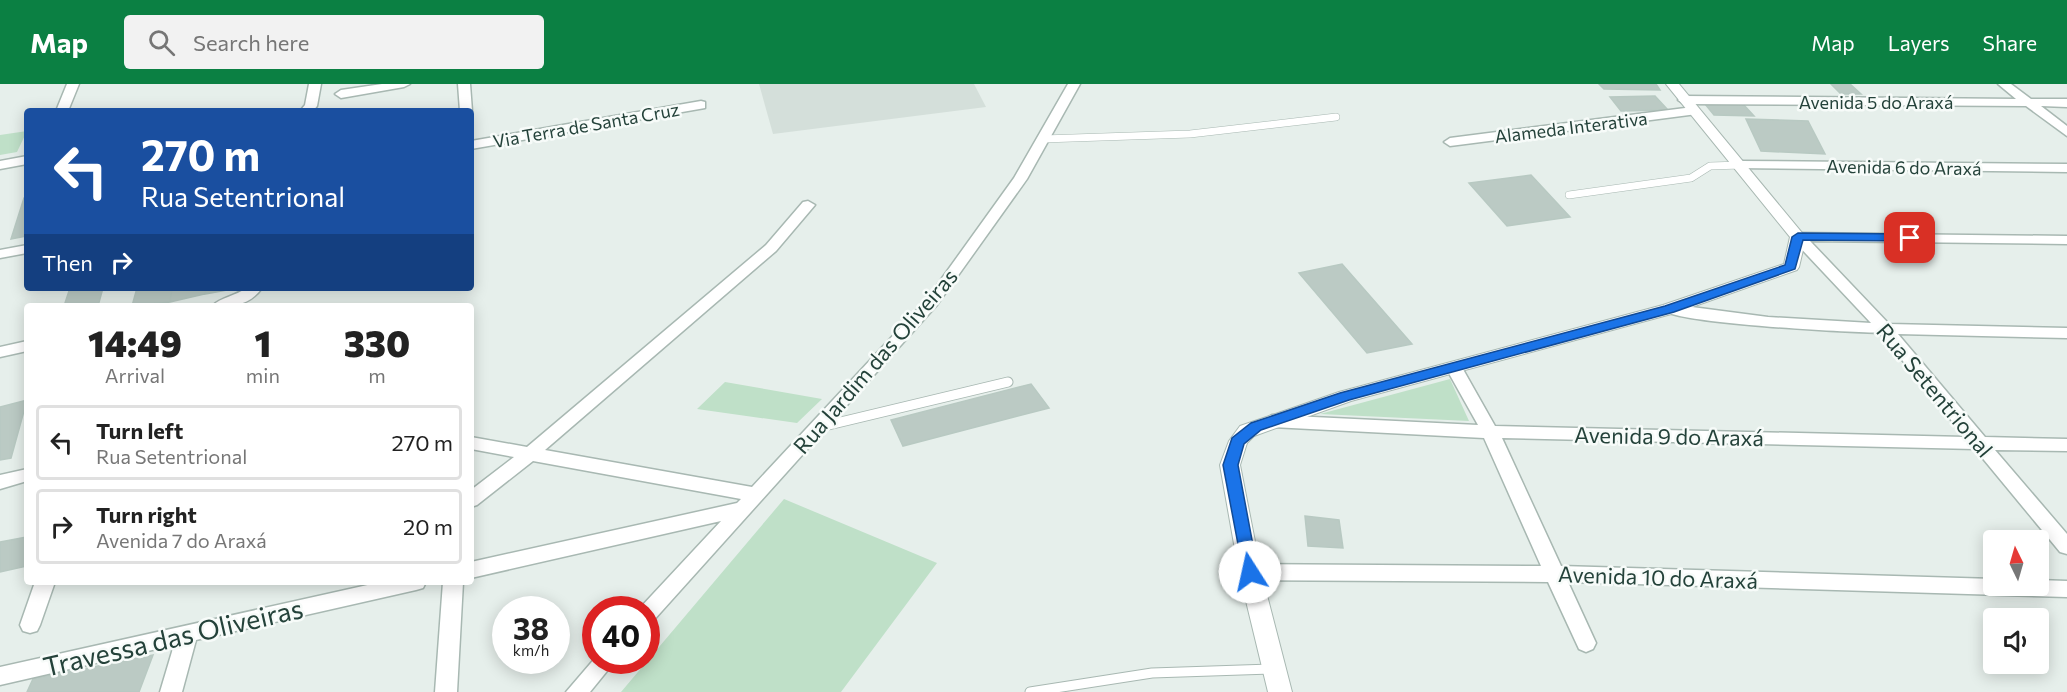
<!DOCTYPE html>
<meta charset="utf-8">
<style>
body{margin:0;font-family:Commissioner,sans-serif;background:#f2f2f2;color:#222;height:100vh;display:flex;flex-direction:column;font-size:22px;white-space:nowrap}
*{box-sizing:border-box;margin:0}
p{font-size:20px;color:#767676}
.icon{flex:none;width:33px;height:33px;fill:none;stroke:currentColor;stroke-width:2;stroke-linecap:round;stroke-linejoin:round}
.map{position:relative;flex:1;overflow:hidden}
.drawer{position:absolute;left:24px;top:219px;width:450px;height:282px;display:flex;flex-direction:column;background:#fff;border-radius:6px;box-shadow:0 3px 15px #0003}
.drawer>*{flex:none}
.guide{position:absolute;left:24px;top:24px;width:450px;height:183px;border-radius:6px;box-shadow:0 3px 15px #0003;background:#1a4fa0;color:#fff;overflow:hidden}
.needle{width:39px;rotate:355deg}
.controls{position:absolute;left:1983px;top:446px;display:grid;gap:12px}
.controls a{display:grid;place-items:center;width:66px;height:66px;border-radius:6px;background:#fff;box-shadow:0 3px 15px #0003;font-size:30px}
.speed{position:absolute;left:492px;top:512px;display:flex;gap:12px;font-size:30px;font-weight:700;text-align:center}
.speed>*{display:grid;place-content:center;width:78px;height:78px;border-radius:50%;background:#fff;box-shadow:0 3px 15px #0003;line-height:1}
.speed small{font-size:15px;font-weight:400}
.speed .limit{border:9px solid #d22;background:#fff;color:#111}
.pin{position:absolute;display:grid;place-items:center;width:51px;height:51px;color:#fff;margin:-26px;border-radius:12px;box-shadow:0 3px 9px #0006}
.me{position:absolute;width:66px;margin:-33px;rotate:350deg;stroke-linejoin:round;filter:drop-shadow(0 0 4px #0008)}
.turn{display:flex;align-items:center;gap:21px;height:126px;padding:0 18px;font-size:27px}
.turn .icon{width:78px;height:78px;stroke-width:2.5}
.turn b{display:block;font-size:42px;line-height:51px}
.then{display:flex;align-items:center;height:57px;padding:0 18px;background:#0003;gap:12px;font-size:22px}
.eta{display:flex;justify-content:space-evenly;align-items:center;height:102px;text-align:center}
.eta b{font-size:36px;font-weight:800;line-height:42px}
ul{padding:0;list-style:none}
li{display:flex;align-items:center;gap:18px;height:75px;margin:0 12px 9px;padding:0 6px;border:3px solid #e0e0e0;border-radius:6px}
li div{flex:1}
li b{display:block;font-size:22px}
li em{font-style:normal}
header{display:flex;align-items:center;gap:36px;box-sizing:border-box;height:84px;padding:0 30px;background:#0b8043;color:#fff}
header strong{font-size:28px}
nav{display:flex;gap:33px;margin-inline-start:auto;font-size:21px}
.search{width:420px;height:54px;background:#f2f2f2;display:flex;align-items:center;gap:15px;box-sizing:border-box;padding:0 21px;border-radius:6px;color:#767676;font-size:22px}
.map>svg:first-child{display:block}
</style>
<header>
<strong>Map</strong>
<div class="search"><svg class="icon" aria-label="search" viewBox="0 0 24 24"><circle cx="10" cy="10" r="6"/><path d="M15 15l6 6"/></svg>Search here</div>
<nav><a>Map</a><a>Layers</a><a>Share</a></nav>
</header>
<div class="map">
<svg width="2067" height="608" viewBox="0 0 2067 608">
<rect width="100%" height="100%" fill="#e6efeb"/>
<path fill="#d4dfda" d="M759 0H974L986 23 773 50Z"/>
<path fill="#bfe0c8" d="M27 47 17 68 0 71V51Z
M1450 295 1469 337 1320 330Z
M725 298 822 315 797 339 697 325Z
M784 415 937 479 841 608H621Z"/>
<path fill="#bbcac4" stroke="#b8c9c2" stroke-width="1.5" d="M1599 0H1656L1660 6 1604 5Z
M1831 0H1850L1861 10H1841Z
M1655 12 1668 26 1621 27 1610 13Z
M1705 20H1743L1754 32 1714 31Z
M1746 35 1808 37 1825 70 1761 67Z
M1531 91 1570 133 1507 142 1469 99Z
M24 114H27V152L11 155Z
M1342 180 1412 260 1367 269 1299 189Z
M70 204H103L98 222H64Z
M137 204H172L170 218 132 222Z
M172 204H206L205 210 170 218Z
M206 204H238L205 210Z
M1031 300 1049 324 903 362 891 336Z
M27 316 11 374 0 376V323Z
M1305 432 1339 436 1343 464 1308 462Z
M27 453V482L0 488V458Z
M153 571 139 608H27L33 595Z"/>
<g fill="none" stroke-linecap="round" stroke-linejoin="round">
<g stroke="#a8b8b2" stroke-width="8">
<path id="service-far1" d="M1043 55 1190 50 1336 33
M1569 111 1691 94 1710 82 1741 81"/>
</g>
<g stroke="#a8b8b2" stroke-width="11">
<path id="service" d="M820 343 1008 298
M1030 608 1152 589 1271 585"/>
</g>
<g stroke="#a8b8b2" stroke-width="3">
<path id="minor" d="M67 0H79L68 27H56Z
M309 0H321L317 22 313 27H300L305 21Z
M382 0H410L404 3 341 14 335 10 341 6Z
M458 0H470L472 27 471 28 460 27Z
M1068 0H1080L1027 95 937 221 653 537 646 539V525H639L721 437 471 494V478L737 419 741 415 533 377 477 421 471 423V406L514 373 471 365V353L527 363 766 161 803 118 808 117 815 121 776 167 545 366 752 403 927 215 1014 94Z
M1998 0H2011L2031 15H2067V23L2041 22 2067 42V52L2026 22 1684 20 1678 16 1684 12 2016 15Z
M701 17 705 18V24L471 65V57Z
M1693 23 1697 24V30L1450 62 1444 58 1450 54Z
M27 72V80L0 85V77Z
M1741 77 2067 80V88L1736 84V78Z
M1798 149 2067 152V160L1810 157 1889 240 2067 244V254L1898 250 1985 353 2067 355V367L1995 366 2067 450V470L2060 468 1975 365 1502 354 1561 482 1994 495V501H2038V496L2067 497V513L1568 498 1596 559 1593 565 1586 568 1579 565 1548 498 1250 496 1243 493 1240 488 1243 483 1250 480 1541 482 1484 354 1272 343 1263 337 1272 331 1478 341 1446 284 1454 279 1460 280 1495 342 1965 353 1880 249C1850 248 1674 240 1661 225L1669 220 1768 233 1871 239 1793 156V150Z
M27 161V169L0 174V166Z
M246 204H262C249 222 233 222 212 222 221 213 236 212 246 204Z
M27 257V267L0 273V263Z
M27 385V397L0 405V391Z
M35 498H55L40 541 37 547 30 549 23 547 20 541Z
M381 498H426L423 504 416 506 196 556 182 608H160L174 561 0 601V583Z
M443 498H463L457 608H435Z
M596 573V576H616L590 608H566Z"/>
</g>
<g stroke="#a8b8b2" stroke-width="2">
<path id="tertiary" d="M1666 0H1679L1803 150 1806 153 1799 183 1797 186 1675 229 1351 317 1254 352 1247 359 1240 381 1261 488 1292 608H1268L1239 488 1220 381 1229 357 1240 342 1339 308 1663 221 1784 180 1790 153Z"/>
</g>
<use href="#service-far1" stroke="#fff" stroke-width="7"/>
<use href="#service" stroke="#fff" stroke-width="9"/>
<use href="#minor" fill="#fff" fill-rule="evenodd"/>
<use href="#tertiary" fill="#fff" fill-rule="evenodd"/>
</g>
<path fill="#1a73e8" stroke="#114b97" stroke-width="1.5" d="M1798 149 1910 150 1916 154 1910 157 1803 156 1795 185 1674 228 1349 316 1261 346 1244 360 1238 381 1258 488 1250 494 1244 492 1223 381 1232 354 1251 339 1340 309 1665 222 1785 181 1792 153Z"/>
<g text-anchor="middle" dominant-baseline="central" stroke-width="5" stroke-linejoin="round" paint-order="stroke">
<g font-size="18" fill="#24423a" stroke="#f7fbf9">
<text x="1876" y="18">Avenida 5 do Araxá</text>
<text transform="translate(586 41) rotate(-10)">Via Terra de Santa Cruz</text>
<text transform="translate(1571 43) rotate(-7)">Alameda Interativa</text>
<text transform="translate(1904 83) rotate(1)">Avenida 6 do Araxá</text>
</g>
<g font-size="22" fill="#24423a" stroke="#f7fbf9">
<text transform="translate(875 277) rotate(-49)">Rua Jardim das Oliveiras</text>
<text transform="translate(1935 306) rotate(50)">Rua Setentrional</text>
<text transform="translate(1669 352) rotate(1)">Avenida 9 do Araxá</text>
<text transform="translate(1658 493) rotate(2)">Avenida 10 do Araxá</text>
</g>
<g font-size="27" fill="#24423a" stroke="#f7fbf9">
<text transform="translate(173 553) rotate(-13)">Travessa das Oliveiras</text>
</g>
</g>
</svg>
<div class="controls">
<a><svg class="needle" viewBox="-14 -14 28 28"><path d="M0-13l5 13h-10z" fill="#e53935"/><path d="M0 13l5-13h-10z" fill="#767676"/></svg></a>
<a><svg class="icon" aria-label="sound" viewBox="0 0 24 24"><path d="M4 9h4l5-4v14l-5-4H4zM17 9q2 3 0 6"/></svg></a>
</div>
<div class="speed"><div>38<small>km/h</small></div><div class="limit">40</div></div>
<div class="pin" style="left:1910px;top:154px;background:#d93025"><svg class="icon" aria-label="arrive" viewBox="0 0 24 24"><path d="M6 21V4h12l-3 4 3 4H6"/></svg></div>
<svg class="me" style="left:1250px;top:488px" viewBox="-20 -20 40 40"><circle r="19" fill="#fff"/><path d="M0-13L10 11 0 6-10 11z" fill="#1a73e8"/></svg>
<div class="guide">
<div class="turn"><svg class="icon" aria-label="left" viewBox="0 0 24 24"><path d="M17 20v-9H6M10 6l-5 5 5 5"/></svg><div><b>270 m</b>Rua Setentrional</div></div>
<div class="then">Then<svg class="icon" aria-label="right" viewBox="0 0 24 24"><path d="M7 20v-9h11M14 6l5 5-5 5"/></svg></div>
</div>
<section class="drawer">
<div class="eta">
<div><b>14:49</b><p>Arrival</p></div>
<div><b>1</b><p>min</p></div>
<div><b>330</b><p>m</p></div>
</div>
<ul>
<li><svg class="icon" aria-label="left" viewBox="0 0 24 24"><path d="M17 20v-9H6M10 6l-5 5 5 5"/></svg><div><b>Turn left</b><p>Rua Setentrional</p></div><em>270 m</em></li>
<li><svg class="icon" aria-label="right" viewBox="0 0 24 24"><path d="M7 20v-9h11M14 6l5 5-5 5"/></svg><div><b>Turn right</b><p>Avenida 7 do Araxá</p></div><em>20 m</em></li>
</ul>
</section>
</div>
